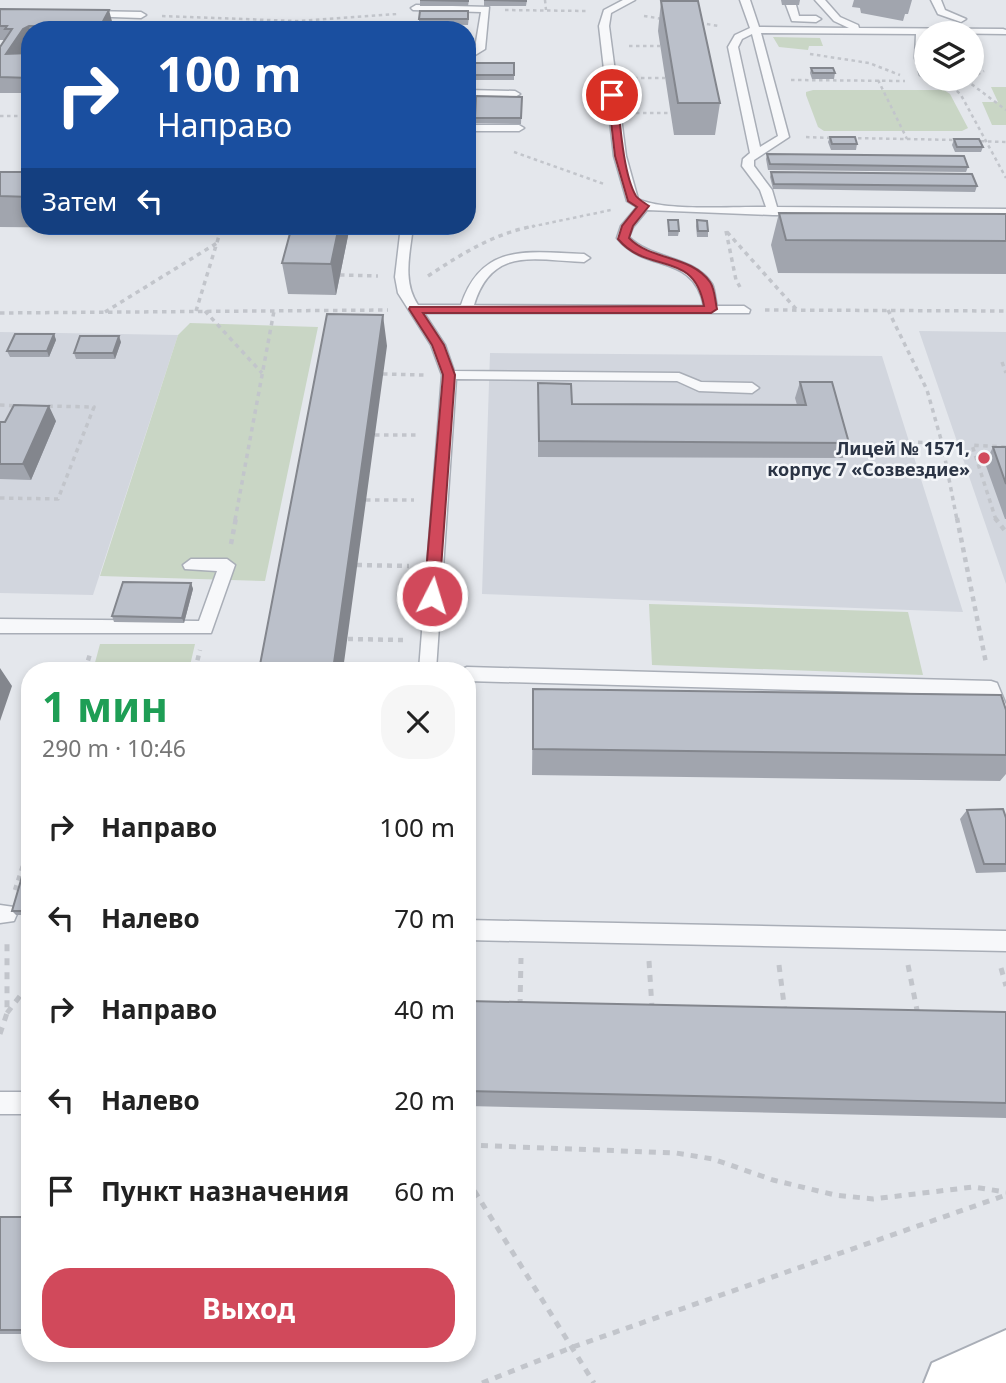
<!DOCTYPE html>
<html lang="ru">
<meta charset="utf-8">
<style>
body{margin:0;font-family:"Noto Sans",sans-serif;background:#f6f6f6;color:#222;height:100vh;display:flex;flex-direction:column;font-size:26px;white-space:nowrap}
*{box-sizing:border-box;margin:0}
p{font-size:23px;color:#767676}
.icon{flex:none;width:38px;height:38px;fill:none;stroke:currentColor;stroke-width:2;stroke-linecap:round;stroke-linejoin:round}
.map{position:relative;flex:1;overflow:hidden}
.sheet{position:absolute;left:21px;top:662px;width:455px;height:700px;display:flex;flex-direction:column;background:#fff;border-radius:28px;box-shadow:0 4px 10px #0003}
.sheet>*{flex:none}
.guide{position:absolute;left:21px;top:21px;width:455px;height:214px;border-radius:28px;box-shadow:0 4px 10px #0003;background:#1a4fa0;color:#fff;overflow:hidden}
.controls{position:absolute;left:914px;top:21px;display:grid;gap:14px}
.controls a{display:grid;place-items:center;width:70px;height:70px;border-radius:50%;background:#fff;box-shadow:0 4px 10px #0003;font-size:35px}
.pin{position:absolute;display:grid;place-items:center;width:60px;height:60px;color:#fff;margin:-30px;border:4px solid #fff;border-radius:50%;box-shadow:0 2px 7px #0007}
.me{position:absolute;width:77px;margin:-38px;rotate:5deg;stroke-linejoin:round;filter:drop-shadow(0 0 5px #0008)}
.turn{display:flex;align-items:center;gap:24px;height:147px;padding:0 21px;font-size:32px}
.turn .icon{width:91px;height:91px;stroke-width:2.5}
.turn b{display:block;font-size:49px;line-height:60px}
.then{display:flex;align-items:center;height:66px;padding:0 21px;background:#0003;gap:14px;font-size:26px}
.round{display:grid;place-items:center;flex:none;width:74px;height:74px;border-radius:28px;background:#f6f6f6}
.summary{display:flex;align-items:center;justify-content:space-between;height:119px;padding:0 21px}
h1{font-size:42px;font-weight:700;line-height:52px;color:#1e9e55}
.primary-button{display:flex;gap:14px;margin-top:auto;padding:14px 21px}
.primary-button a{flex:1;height:80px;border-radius:28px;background:#d1495b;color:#fff;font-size:28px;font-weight:700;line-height:80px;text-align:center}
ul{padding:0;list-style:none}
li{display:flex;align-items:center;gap:21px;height:91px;padding:0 21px}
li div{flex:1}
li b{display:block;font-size:26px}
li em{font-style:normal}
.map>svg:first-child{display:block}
</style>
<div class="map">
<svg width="1006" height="1383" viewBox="0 0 1006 1383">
<rect width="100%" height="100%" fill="#e4e7ec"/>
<path fill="#d2d6de" d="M919 331 1006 332V584Z
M0 332 178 335 93 595 0 593Z
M490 353 882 356 963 612 482 594Z"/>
<path fill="#c9d6c5" d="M773 37 820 38 823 46H809L808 50 779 47Z
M991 87H1006V125H992L982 102H998Z
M813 90H944L950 94 968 128 962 131H824L818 127 806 95V92Z
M190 323 318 327 265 581 100 576 178 335Z
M649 604 908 612 923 675 652 665Z
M100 644H195L189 670H93Z"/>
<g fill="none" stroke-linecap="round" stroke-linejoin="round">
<g stroke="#a9aeb7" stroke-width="3">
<path id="lane" d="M623 0H635L611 13 609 26 626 156 638 199C667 212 732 206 766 207L760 190 742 166 743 159 750 153 728 47 735 35 750 28 740 0H750L759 27 849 28 834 21 815 0H825L840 17 858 25 859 28 1003 29 1006 30V34L926 33 925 78 920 75 915 58 916 34 761 33 789 137 754 160V166L772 190 777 207 1006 209V217L773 215 647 210 633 227 629 237C652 260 695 256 712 284 715 290 715 299 717 306H744L750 310 749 313H424L445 345 454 371 679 373 701 382 752 383 759 388 752 393 699 391 677 381 456 379 436 670H419L442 375 431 345 398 293 395 277 401 226H413C410 254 402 281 418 305H461C482 242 529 252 584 254L590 258 584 262C534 260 492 246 474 305L704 306C693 252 646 274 617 238L621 226 637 207 627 201 614 156 599 26 604 10ZM752 34 778 136 760 147 738 47 742 39Z
M931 0H941L945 10 966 19 961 22 938 14Z
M791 2 796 5 799 16H816L821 19 816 22 792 21 786 5Z
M416 5 489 7 485 49 467 60V53L475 48 481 12 413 10 411 8Z
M87 11 141 12 146 15 141 18 84 16 82 14Z
M467 90 515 91 520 94 515 97 467 96Z
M467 125H519L524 128 519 131H467Z
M191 559H227L235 565 211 633H0V619L199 621 217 571 185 569 183 565Z
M467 667 991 681 997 683 1006 705V737L1000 734 985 695 467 681V670H460Z
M0 905 14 907 17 914 14 921 0 923Z
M467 920 1006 931V951L467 940Z
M0 1092H30V1114H0Z"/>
</g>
<g stroke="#a9aeb7" stroke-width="4">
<path id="secondary" d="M1006 1330V1383H924L932 1363Z"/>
</g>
<path stroke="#c2c5cb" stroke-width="2.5" stroke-dasharray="3.5 3.5" stroke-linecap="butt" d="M545 0 546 10
M505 10 587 11
M162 16 297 21 398 14
M644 16 663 19
M700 23 719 26
M277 30 297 21
M629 46H660
M810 54 869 63 900 75
M634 78H665
M971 78 984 71
M791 80 905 81
M878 80 907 139
M966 80 1006 110
M941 81 969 79
M947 81 961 95 1006 178
M636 113H670
M0 116H30
M806 137 832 138
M851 138 958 140
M974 141 1006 142
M514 152 604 184
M525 228 611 210"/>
<path stroke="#c2c5cb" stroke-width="3.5" stroke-dasharray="4.5 4.5" stroke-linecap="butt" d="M349 230 383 231
M726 231 736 280 740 287
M727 232 796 309
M340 275 378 276
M428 276C463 253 493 234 534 226
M765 310 1006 311
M888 310 927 390 942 443 957 520
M196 311 222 226
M205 311 262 373
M105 312 217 243
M0 313 388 310
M1002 362 1006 373
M383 374 424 375
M0 405 19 406
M375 435H419
M909 442 942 443
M0 498 58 499 94 407 46 406
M366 500H414
M235 520 274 311
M996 520 972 445 1006 447"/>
<path stroke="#c2c5cb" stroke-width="4.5" stroke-dasharray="5 5" stroke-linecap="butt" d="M957 518 986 663
M995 518 1006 532
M231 544 236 518
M357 565 409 566
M348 639 403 640
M85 670 91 651
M195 670 200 650
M15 890 30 844"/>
<path stroke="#c2c5cb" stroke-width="5" stroke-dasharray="7 7" stroke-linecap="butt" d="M649 961 652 1008
M779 965 785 1012
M908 965 918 1015
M1001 968 1006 986
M520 1006 521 958
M7 1013 30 983
M0 1034 7 1013V939
M467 1145 676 1153 713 1159 773 1180 835 1195 873 1199 973 1187 1006 1192
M467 1179 594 1383
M482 1383 573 1347 1006 1195"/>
<use href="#lane" fill="#f7f8fa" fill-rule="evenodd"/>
<use href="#secondary" fill="#fff" fill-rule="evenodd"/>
</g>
<path fill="#a1a5ae" d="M420 0H469L468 6H420Z
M484 0H527L526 6H484Z
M781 0H800L799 5H782Z
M854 0H912L908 14H905L903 21 861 13 860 8 852 7Z
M661 1 720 103 715 135H674L658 31Z
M0 9 113 25 110 30H30L28 44 22 53H30V93H0V47L4 40H0Z
M469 16 468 25 419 24V19Z
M467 63H514V80H467Z
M811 68 835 73 834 79H812L810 73Z
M476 96 522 97 521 124 475 123Z
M830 137 857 144 856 150H831L828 142Z
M954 139 983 147 981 152H955L952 145Z
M767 154 968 167 966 172 768 170 766 159Z
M0 172H30V226H202L201 229 0 227Z
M771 172 977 186 975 192 773 189 770 177Z
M779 213 1006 214V274L778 273 771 245Z
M668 220 679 231 678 236H668Z
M697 220 708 231V237H697L696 226Z
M292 226H350L336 295 288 294 282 263Z
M54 334 56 340 49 357H10L7 351Z
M121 342 115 359H76L74 353Z
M800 382 849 443 843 458 538 457V383L572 404 797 405 795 398Z
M56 421 31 480 0 479V422Z
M993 447H1006V519H1005L985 463Z
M191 583 193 589 184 623 114 622 112 616Z
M533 689 1006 710V774L1000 781 532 775Z
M967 810 1006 818V872L976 873 960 819Z
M30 856V915H16L12 911Z
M467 1001 1006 1012V1118L467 1106Z
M0 1217H30V1334H0Z"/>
<path fill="#83868d" d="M109 10 113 25 110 30H101L100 27Z
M29 26 30 30V43L28 44 12 69 6 54 23 29Z
M339 226H350L336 295 331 264Z
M383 315 387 346 343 670H333Z
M54 334 56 340 49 357 47 351Z
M119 336 121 342 115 359 113 353Z
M49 406 56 421 31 480 23 464Z
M191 583 193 589 184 623 182 618Z
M0 668 12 686 0 721Z"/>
<path fill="#bbc0ca" stroke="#83868d" stroke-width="2" d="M420 0H468V1Z
M484 0H526V1Z
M661 1H698L720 103H678Z
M0 9 109 10 100 27 29 26 23 29 6 54 30 53V78L0 77V47L12 29H5L7 26H0Z
M420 11H468V19H419Z
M467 63H514V75H467Z
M811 68H833L835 73H813Z
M476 96 522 97 521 118H475Z
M830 137H855L857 144H832Z
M954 139H979L983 147H957Z
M767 154 964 156 968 167 770 164Z
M0 172H30V197L0 196Z
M771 172 972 174 977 186 774 184Z
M779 213 1006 214V241L786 240Z
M668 220H678L679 231H669Z
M697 220 707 221 708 231H698Z
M292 226H339L331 264 282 263Z
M327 314 383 315 333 670H259Z
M15 334H54L47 351H7Z
M80 336H119L113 353H74Z
M800 382H832L849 443 539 441 538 383 571 384 572 404 806 405Z
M14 405 49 406 23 464H0V422H5Z
M993 447H1006V484Z
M123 582 191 583 182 618 112 616Z
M533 689 1001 695 1006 710V755L533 749Z
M1003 809 1006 818V864H984L967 810Z
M28 856H30V911H12Z
M467 1001 1006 1012V1103L467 1091Z
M0 1217H30V1330H0Z"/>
<path fill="#d1495b" stroke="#882f3b" stroke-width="2" d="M612 93 617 95C620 122 623 174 636 196 639 200 645 203 649 206L633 226 629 238C651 261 691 255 710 282 715 289 715 301 717 309L711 313H423L444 345 455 375 439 596 437 600H427L424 596 443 375 432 345 409 309 410 307 704 306C694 249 648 275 618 239L622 226 637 207 628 201 615 156 608 95Z"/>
<circle fill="#d1495b" stroke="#f4f6f9" stroke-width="2.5" cx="984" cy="458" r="7"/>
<g text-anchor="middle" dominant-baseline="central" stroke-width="5" stroke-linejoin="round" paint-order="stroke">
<g font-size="18" font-weight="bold" fill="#2b3445" stroke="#f4f6f9" text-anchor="end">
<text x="970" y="448">Лицей № 1571,<tspan x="970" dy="21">корпус 7 «Созвездие»</tspan></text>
</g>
</g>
</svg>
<div class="controls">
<a><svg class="icon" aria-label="layers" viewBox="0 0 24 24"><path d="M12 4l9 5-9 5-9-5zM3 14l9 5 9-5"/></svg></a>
</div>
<div class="pin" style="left:612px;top:95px;background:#d93025"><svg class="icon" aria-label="arrive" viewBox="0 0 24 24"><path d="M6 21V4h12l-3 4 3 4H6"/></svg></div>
<svg class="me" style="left:432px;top:596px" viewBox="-20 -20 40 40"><circle r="17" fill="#d1495b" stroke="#fff" stroke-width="3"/><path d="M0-11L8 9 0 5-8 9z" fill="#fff"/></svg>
<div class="guide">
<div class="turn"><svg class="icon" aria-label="right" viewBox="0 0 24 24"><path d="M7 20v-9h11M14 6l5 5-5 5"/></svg><div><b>100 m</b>Направо</div></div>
<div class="then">Затем<svg class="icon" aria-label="left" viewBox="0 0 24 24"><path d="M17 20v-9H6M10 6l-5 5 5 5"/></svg></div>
</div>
<section class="sheet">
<div class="summary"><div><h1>1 мин</h1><p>290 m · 10:46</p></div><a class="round"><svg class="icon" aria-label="close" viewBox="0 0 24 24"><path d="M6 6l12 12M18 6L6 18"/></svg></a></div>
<ul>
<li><svg class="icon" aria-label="right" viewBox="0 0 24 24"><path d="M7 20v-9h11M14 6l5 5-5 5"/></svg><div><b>Направо</b></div><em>100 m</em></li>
<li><svg class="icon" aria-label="left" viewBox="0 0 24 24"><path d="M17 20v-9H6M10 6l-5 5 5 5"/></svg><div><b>Налево</b></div><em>70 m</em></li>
<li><svg class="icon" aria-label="right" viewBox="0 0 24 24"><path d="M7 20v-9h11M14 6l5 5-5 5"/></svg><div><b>Направо</b></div><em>40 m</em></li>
<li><svg class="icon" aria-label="left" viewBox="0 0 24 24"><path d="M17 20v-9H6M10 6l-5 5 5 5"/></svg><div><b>Налево</b></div><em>20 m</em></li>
<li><svg class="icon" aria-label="arrive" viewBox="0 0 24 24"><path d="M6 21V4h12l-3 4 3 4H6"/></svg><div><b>Пункт назначения</b></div><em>60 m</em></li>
</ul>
<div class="primary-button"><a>Выход</a></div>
</section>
</div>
